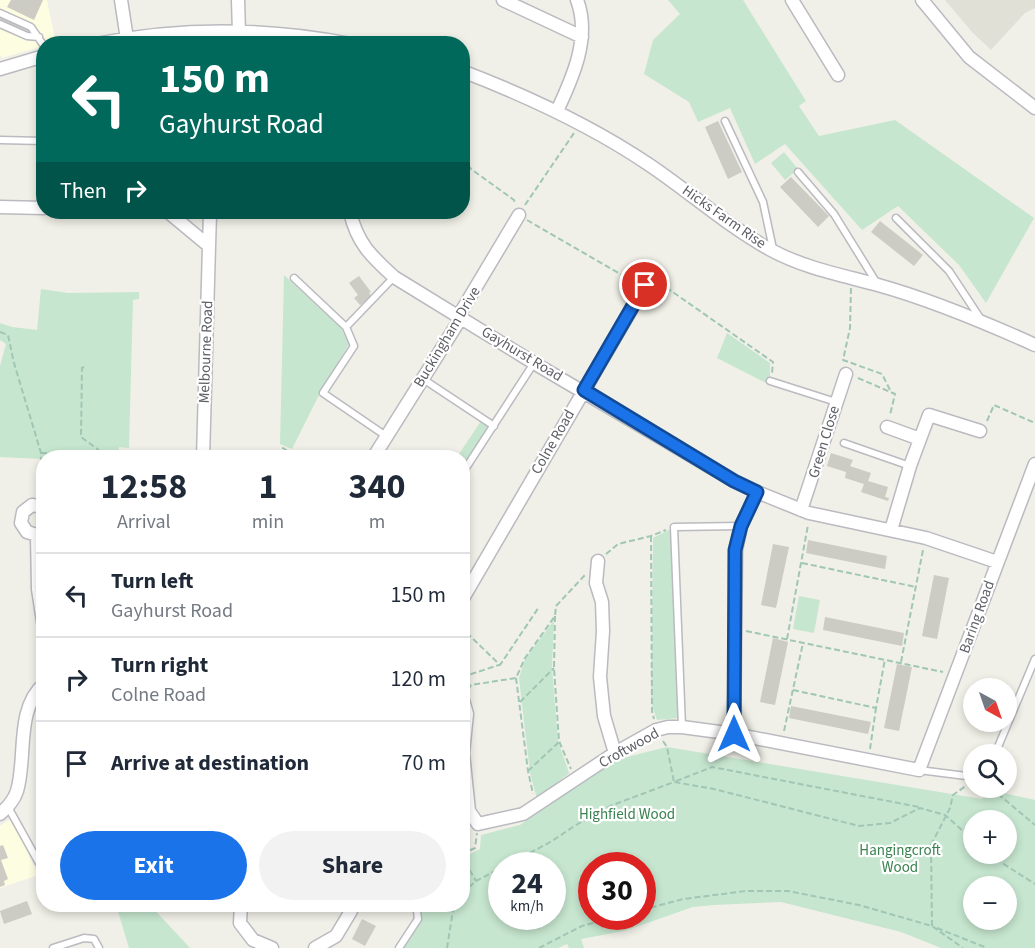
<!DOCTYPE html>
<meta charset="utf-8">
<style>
body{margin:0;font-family:"Source Sans 3",sans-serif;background:#f2f2f3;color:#1f2937;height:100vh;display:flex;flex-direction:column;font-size:22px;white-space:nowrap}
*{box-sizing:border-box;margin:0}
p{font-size:20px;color:#747a83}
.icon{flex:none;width:33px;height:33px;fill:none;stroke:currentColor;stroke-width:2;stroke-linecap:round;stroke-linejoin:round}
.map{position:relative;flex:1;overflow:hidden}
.details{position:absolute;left:36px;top:450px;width:434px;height:462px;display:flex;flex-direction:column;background:#fff;border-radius:24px;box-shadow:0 3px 9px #0003}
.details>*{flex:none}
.top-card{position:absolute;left:36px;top:36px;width:434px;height:183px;border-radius:24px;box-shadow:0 3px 9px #0003;background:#00695c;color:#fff;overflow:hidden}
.needle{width:39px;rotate:140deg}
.controls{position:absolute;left:963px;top:678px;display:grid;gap:12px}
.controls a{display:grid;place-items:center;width:54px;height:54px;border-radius:50%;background:#fff;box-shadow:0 3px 9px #0003;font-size:30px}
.speed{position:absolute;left:488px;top:852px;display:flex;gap:12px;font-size:30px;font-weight:700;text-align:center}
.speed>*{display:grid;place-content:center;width:78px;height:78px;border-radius:50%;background:#fff;box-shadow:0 3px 9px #0003;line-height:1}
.speed small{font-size:15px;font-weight:400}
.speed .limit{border:9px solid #d22;background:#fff;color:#111}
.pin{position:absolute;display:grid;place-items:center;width:51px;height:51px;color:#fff;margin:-26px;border:3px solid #fff;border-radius:50%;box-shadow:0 2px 6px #0007}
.me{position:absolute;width:66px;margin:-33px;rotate:0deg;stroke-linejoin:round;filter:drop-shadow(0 0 4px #0008)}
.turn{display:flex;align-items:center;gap:21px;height:126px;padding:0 24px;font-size:27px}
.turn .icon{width:78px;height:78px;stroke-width:2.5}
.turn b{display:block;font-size:42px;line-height:51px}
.then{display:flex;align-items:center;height:57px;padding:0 24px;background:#0003;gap:12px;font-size:22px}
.eta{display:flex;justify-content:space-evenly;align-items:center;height:102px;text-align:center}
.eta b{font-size:36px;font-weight:700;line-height:42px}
.button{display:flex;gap:12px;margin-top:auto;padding:12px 24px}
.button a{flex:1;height:69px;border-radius:36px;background:#1a73e8;color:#fff;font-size:24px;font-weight:700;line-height:69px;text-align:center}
.button a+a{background:#f2f2f3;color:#1f2937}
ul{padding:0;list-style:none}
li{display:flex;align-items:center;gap:18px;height:84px;padding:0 24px;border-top:2px solid #e0e1e3}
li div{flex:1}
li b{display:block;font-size:22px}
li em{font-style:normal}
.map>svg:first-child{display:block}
</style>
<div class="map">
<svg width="1035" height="948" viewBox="0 0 1035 948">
<rect width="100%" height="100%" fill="#f0f0e8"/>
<path fill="#fcfde1" d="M0 0H47L56 43 44 44 43 46 2 58 0 55Z
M12 818 38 875 0 888V826Z"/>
<path fill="#e0e0d6" d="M945 0H1035V8L1025 13 991 50 972 32Z"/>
<path fill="#c6e6cf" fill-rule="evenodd" d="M668 0H743L806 101 799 106 819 136 895 120 1034 218 986 303 959 265 898 206 862 230 785 144 755 164 730 108 698 122 689 102 644 74 653 40 680 14Z
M784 152 798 169 785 180 771 163Z
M284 275 341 328 349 344 317 399 292 449 280 444Z
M41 289 68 293 139 292V299L133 300 129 448 119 447 118 457 42 459 0 457V366L6 344 0 340V323L12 327 37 330Z
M727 333 770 363V385L717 358Z
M481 421 486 424 488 428 467 460 459 454Z
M671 529 679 718 657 720 651 702 653 538Z
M799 596 820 600 814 633 793 629Z
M554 620 552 667 558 741 569 773 537 799 530 773 519 678 525 659Z
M667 747 982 799 990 790 1035 800V948H941L901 932 781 902 714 905 693 907 624 931 581 939 584 948H569L567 944 558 948H403C412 934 422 922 420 905L462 904V858L480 849 481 835 520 825 615 760ZM974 820H1006V854H974ZM501 866H552V916H501ZM591 866H642V916H591ZM974 886H1006V920H974Z
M120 905H150L190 948H129L117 908Z"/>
<path fill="#cccbc4" d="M11 0H43L34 20 7 7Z
M0 14 31 28 25 39 0 28Z
M718 121 742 172 728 179 705 127Z
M791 177 829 216 818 227 780 187Z
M880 221 923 255 914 266 871 232Z
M359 276 371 292 369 293 372 297 360 305 354 298 358 295 349 283Z
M831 453 853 460 850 466 871 473 868 481 888 487 885 497 889 498 888 501 861 492 864 484 845 478 846 472 827 466Z
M808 540 887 556 885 569 806 553Z
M773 544 789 547 776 608 761 605Z
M934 575 949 578 937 639 922 636Z
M825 617 904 633 902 646 823 630Z
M773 638 788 642 775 705 760 702Z
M897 664 912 667 899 731 884 728Z
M791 706 871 722 868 734 789 718Z
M3 845 8 858 1 860 8 879 4 881 5 885 0 887V846Z
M27 901 32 914 4 924 0 911Z
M362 919 376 926 365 946 352 939Z"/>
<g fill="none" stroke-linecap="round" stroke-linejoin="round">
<g stroke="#babac0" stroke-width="9">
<path id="lane" d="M0 13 31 27 44 46
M0 24 27 36 39 37
M725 121 763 202 773 249
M0 140 44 141
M798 172 834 214 878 285
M896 218 949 271 980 318
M294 278 346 327 354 346 323 393 386 436
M346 327 394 277
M423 379 494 426
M770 381 836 402
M844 443 910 466
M462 474 534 363
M682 727 674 527 741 526
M995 754 1035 659
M919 770 974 777
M8 807 39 863
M53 948 84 938 94 939 99 948
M399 948 418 919 416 904"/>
</g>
<g stroke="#babac0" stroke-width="15">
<path id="street" d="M121 0 127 39
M238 0 239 32
M503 0 582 37
M792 0 838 75
M922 0 969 57 1035 108
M96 44C180 27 268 28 351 44
M0 69 44 56
M462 71C527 96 590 125 648 164 690 192 727 226 771 250 804 268 842 275 878 285 932 300 984 322 1035 345
M557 111C573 77 591 37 577 0
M0 207 44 208
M168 212 209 246 203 458
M208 212 210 213 209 246
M350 212C357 243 371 256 394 277L534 363 734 481 757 492 809 513 926 538 997 562
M887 427 920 439
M373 458 459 321 461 312 519 215
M801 510 846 374
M891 530 910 466 929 415 980 431
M43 533 37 535 27 532 21 523 23 512 32 505 44 507
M37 535 38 589 44 628
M598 561 596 583 602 602 603 631 600 677 604 716 615 753
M462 600 645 286
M463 700 467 714 463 753 469 811 478 824 523 814 615 753 656 730 668 727H682L734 734 919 770 1035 464
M734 734 736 550 741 526 757 492
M0 814C7 808 14 800 17 791 27 758 15 709 44 684
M241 904 240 923 253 940 272 948
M315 948 336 936 351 911V904"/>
</g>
<path stroke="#a0c6b5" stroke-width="2" stroke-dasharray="6 3" stroke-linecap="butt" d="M462 158 471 169 514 200 515 204
M525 205 574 133
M527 220 634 282
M657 287 667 288 773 362 772 373
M851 288 850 328 843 360 882 374 890 390
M0 332 8 335 14 363 41 453 42 497
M84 367 82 368 81 437 104 454
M858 378 895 394 890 415
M987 421 994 405 1035 423
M41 453 104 454 106 458
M282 458 283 448 297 458
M651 536 652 711 654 719
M606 554 618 544 651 536 666 530
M802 563 916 587
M555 616 554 668 559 741 571 769
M462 625 467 633 500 665 539 607
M746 631 943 672
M787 639 808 525
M901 662 923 550
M462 677 499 665
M516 678 528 771 533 794
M468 690 471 685 516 678 525 658 555 616 556 606 585 575
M793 690 876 708 885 659
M520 702 554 668
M784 731 803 643
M663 741 667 747 674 782 712 767 919 807
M870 749 876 708
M528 771 559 742
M991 788 1035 825
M462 854 475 848 477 833
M462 854 463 859 476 881
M988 854 1035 884
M506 866 552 841 576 825 610 806 674 782 714 789 859 826 890 823 920 808 945 815 974 841
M462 893 476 881 501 868
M642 910 683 899 746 891H788L859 905 932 926 963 948
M932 926 931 845 950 808 953 795 967 785
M937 928 987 948
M447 948 454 904
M539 948 582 926 619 916"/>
<use href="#lane" stroke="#fff" stroke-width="6"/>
<use href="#street" stroke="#fff" stroke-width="12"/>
</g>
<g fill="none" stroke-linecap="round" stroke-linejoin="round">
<g stroke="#114b97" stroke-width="15">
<path id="route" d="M645 285 584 390 734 481 757 492 741 526 735 550 734 734"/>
</g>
<use href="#route" stroke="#1a73e8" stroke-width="10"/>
</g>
<g text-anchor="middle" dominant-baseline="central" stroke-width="4.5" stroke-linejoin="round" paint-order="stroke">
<g font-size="15" fill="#5f6067" stroke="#fff">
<text transform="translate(724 217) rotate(35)">Hicks Farm Rise</text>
<text transform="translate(447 337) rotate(-59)">Buckingham Drive</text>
<text transform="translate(206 352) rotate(-88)">Melbourne Road</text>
<text transform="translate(522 354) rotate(31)">Gayhurst Road</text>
<text transform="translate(553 442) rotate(-60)">Colne Road</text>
<text transform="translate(824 442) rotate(-73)">Green Close</text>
<text transform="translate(977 617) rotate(-70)">Baring Road</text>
<text transform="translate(629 748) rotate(-29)">Croftwood</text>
</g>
<g font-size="15" fill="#3a8351" stroke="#fff">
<text x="627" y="814">Highfield Wood</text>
<text x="900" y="850">Hangingcroft<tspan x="900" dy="17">Wood</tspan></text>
</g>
</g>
</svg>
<div class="controls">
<a><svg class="needle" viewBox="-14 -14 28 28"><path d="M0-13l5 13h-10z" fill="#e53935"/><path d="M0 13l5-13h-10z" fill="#747a83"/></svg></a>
<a><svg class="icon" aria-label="search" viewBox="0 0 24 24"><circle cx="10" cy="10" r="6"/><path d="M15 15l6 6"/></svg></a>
<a>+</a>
<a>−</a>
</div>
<div class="speed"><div>24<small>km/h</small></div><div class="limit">30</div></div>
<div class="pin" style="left:645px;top:285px;background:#d93025"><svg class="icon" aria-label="arrive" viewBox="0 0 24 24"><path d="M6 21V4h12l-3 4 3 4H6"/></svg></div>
<svg class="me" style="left:734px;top:734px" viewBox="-20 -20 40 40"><path d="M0-17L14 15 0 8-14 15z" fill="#1a73e8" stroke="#fff" stroke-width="4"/></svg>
<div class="top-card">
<div class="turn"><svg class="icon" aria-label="left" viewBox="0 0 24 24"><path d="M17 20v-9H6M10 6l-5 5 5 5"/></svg><div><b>150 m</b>Gayhurst Road</div></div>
<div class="then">Then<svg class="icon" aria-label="right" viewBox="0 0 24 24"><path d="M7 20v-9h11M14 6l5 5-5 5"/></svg></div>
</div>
<section class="details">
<div class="eta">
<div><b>12:58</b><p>Arrival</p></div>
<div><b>1</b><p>min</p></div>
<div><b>340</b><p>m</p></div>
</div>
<ul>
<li><svg class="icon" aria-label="left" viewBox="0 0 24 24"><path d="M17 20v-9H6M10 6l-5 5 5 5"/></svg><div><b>Turn left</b><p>Gayhurst Road</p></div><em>150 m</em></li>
<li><svg class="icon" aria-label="right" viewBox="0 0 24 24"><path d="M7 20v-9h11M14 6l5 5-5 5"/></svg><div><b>Turn right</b><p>Colne Road</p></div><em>120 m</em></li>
<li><svg class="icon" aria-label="arrive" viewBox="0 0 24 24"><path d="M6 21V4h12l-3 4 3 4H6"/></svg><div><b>Arrive at destination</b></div><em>70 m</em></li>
</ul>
<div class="button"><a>Exit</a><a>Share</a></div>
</section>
</div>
